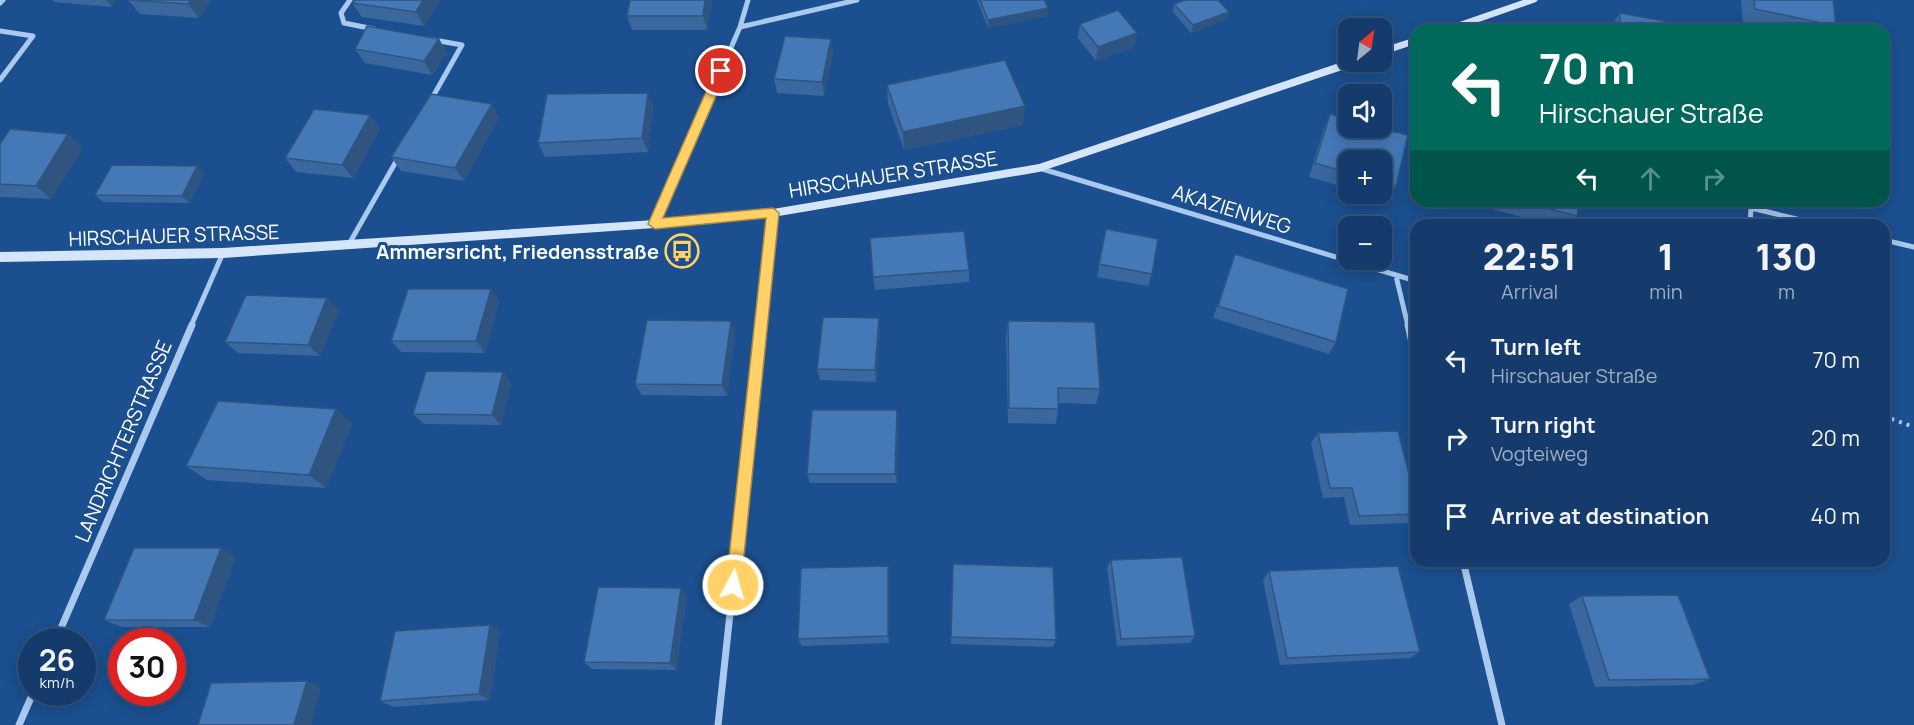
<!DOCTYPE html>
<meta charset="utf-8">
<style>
body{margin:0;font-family:Manrope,sans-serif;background:#1d4271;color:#f1f3f6;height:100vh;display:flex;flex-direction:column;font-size:22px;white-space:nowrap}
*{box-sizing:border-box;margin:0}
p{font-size:20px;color:#9dadc1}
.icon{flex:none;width:33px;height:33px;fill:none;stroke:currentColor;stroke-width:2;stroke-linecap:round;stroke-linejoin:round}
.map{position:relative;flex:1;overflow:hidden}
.panel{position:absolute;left:1410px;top:219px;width:480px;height:348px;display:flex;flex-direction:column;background:#143b6b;border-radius:18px;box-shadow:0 3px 15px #0003,0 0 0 2px #33557e}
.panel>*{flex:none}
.top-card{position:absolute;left:1410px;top:24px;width:480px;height:183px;border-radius:18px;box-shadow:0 3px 15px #0003,0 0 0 2px #33557e;background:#00695c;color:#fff;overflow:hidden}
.needle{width:39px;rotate:29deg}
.fabs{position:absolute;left:1338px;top:18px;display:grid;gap:12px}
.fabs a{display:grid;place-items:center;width:54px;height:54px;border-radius:12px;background:#143b6b;box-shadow:0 3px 15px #0003,0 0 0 2px #33557e;font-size:30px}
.speed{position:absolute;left:18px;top:628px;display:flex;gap:12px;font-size:30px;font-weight:700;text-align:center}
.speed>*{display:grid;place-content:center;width:78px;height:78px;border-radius:50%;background:#143b6b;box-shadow:0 3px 15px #0003,0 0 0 2px #33557e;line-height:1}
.speed small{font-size:15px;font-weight:400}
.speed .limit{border:9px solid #d22;background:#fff;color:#111}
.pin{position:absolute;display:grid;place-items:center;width:51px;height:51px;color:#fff;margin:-26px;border:3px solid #fff;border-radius:50%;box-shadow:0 2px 6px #0007}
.me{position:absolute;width:66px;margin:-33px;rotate:6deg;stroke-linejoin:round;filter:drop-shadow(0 0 4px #0008)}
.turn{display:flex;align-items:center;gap:21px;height:126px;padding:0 30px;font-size:27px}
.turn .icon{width:78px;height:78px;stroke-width:2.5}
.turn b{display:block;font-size:42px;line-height:51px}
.lanes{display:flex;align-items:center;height:57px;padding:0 30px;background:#0003;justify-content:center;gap:30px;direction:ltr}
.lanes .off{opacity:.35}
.eta{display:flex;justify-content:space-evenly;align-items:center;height:102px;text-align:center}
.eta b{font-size:36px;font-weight:800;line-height:42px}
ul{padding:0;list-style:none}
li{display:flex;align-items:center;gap:18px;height:78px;padding:0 30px}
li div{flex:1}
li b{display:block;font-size:22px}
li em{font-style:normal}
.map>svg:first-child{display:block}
</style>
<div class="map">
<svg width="1914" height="725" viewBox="0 0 1914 725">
<rect width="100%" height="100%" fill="#1b4f8f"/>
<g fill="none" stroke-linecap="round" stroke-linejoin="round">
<path stroke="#a9c9ee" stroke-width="4" stroke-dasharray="3 5" stroke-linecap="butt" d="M1884 416 1914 427"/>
<path stroke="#a9c9ee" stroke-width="5" d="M350 0 341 13 344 23 374 29
M0 3 3 0
M740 27 857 0
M0 31 33 36 0 80
M431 100 462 45 434 40
M1039 168 1416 281
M655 224 740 27 748 0
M1750 225 1751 208 1822 225
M1884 240 1914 247
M349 244 398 158
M1396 276 1408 326
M191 326 223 253
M761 326 773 213"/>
<path stroke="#a9c9ee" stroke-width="7" d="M1408 325 1416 360
M1463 561 1502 725
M55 642 192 325
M19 725 33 693
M718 725 761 325"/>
<path fill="#d6e6fa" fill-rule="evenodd" d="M1523 0H1538L1536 2 1456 30H1440L1442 28Z
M1416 37V44L1382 55V48Z
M1348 60V62H1358L1357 65 1039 172 773 217 655 228 223 258 0 262V252L223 248 655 220 773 209 1039 164Z"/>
</g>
<path fill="#3a679d" d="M52 0H117L112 7 54 2Z
M128 0H211L199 18 140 14Z
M355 0H440L424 26 362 17 352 3Z
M712 0 707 30H632L627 16Z
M977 0H1044L1048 16 988 28Z
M1741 0H1833L1836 26 1832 30H1774L1743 24Z
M1174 4 1229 12 1227 19 1191 33 1173 12Z
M1620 13 1697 30H1610L1609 28Z
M1080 24 1134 47 1096 61 1078 38Z
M439 39 447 53 432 75 365 63 355 49Z
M831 39 833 53 824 96 777 93 774 79Z
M887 85 1023 125 904 150 888 104Z
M648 93 653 107 648 152 545 157 538 143Z
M1330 114 1348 119V128H1379L1408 135 1396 186 1389 199 1369 194H1382V160H1348V188L1309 177 1324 128Z
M370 115 380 129 353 178 296 172 285 158Z
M499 117 464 181 401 171 391 157Z
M0 144 83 148 51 199 0 197Z
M197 166 204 173 189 203 103 202 95 195Z
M1465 201H1579L1577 216 1570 225H1551L1465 202Z
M1106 229 1152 274 1148 286 1097 277Z
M1235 254 1336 342 1329 354 1213 318Z
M969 270V282L875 290 873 277Z
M491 289 499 301 485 353 401 352 391 341Z
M339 310 320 356 238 353 225 342Z
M1008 321 1100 389 1096 404 1058 403V409L1056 424 1008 423 1006 337Z
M880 330 876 382 820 380 817 369Z
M735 332 727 396 642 395 635 384Z
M511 383 501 425 424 424 413 414Z
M336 409 352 424 326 488 207 480 186 466Z
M897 410 898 420 897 483H810L807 474Z
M1318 433 1416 501V518L1410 523 1350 525 1344 497 1323 498 1311 443Z
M236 556 210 627H122L104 620Z
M1111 560 1195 636 1190 643 1117 646 1107 568Z
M888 566 889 574V643L802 646 798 639Z
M1269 571 1420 652 1410 658 1280 665 1263 580Z
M687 596 676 670 592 669 584 662Z
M1582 596 1710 679 1693 685 1595 687 1569 604Z
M500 632 490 700 393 707 380 701Z
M951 637 1056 640 1053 647 951 644Z"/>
<path fill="#305480" d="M106 0H117L112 7Z
M190 0H211L199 18 188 4Z
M423 0H440L424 26 416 12Z
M705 0H712L707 30 703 16Z
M1048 8V16L988 28V20Z
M1229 12 1227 19 1191 33 1193 25Z
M1137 33 1134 47 1096 61 1098 47Z
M439 39 447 53 432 75 424 61Z
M831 39 833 53 824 96 822 82Z
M648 93 653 107 648 152 642 138Z
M492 104 499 117 464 181 455 168Z
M1025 106 1023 125 904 150 903 132Z
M370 115 380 129 353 178 342 165Z
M68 134 83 148 51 199 36 186Z
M197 166 204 173 189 203 182 196Z
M491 289 499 301 485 353 476 341Z
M327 298 339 310 320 356 308 345Z
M879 318 880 330 876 382 875 370Z
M731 321 735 332 727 396 722 385Z
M503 372 511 383 501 425 492 415Z
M336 409 352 424 326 488 309 475Z
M897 410 898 420 897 483 895 474Z
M221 548 236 556 210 627 194 620Z
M888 566 889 574V643L888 636Z
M681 588 687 596 676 670 670 663Z
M490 625 500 632 490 700 479 694Z
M307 681 321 687 311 725H294Z"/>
<path fill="#4478b7" stroke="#305480" stroke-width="1.5" d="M130 0H190L188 4Z
M355 0H423L416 12 352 3Z
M630 0H705L703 16H627Z
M980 0H1044L1048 8 988 20Z
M1185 0H1218L1229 12 1193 25 1174 4Z
M1754 0H1833L1836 26 1755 9Z
M1118 10 1137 33 1098 47 1080 24Z
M1620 13 1697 27V30H1620Z
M367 26 439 39 424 61 355 49Z
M785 36 831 39 822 82 774 79Z
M1005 60 1025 106 903 132 887 85Z
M648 93 642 138 538 143 547 94Z
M431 94 492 104 455 168 391 157Z
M314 109 370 115 342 165 285 158Z
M1330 114 1348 119V128H1379L1408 135 1396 186 1382 182V160H1348V173L1315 163Z
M10 129 68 134 36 186 0 184V144Z
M112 165 197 166 182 196 95 195Z
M1520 201H1579L1577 216Z
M1106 229 1158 239 1152 274 1099 264Z
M964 231 969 270 873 277 870 238Z
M1235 254 1348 289 1336 342 1218 306Z
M408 289H491L476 341H391Z
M246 295 327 298 308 345 225 342Z
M823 317 879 318 875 370 817 369Z
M647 320 731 321 722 385 635 384Z
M1008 321 1095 322 1100 389 1058 388V409L1009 408Z
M426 371 503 372 492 415 413 414Z
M218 401 336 409 309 475 186 466Z
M812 410H897L895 474H807Z
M1398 431 1416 501V514L1359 516 1352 488H1330L1318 433Z
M134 548H221L194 620H104Z
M1182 557 1195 636 1121 639 1111 560Z
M953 564 1053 567 1056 640 951 637Z
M888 566V636L798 639 801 568Z
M1398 566 1420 652 1287 658 1269 571Z
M598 587 681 588 670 663 584 662Z
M1678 595 1710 679 1609 680 1582 596Z
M490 625 479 694 380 701 395 631Z
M307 681 294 725H198L211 683Z"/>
<path fill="#ffd166" stroke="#a68842" stroke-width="1.5" d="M721 67 727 71 663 218 773 208 779 213 741 585 739 591 733 593 728 591 726 585 766 218 655 229 648 224 715 71Z"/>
<defs>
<g id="bus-ring" transform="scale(1.725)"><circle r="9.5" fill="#1b4f8f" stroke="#ffd166" stroke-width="1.5"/><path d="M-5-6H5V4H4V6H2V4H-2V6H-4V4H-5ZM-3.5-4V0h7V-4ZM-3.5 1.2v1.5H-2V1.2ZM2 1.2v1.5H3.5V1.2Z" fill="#ffd166"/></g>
</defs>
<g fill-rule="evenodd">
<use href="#bus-ring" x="682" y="251"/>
</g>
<g text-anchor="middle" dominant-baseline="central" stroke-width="6" stroke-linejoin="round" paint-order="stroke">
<g font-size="20" fill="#fff" stroke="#1b4f8f">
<text transform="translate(893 174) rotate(-9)">HIRSCHAUER STRASSE</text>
<text transform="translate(1232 209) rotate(17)">AKAZIENWEG</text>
<text transform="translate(174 235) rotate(-2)">HIRSCHAUER STRASSE</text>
<text transform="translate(123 441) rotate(-67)">LANDRICHTERSTRASSE</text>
</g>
<g font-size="20" font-weight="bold" fill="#fff" stroke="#1b4f8f" text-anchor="end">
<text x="659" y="251">Ammersricht, Friedensstraße</text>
</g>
</g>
</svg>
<div class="fabs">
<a><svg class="needle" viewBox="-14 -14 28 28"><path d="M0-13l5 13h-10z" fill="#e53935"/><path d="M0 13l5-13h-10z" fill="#9dadc1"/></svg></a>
<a><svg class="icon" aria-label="sound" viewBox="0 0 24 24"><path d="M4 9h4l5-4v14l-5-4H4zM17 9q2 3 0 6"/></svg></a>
<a>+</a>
<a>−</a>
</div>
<div class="speed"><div>26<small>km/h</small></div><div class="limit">30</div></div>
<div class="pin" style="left:721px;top:71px;background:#d93025"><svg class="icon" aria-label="arrive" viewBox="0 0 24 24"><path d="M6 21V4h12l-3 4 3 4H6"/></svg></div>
<svg class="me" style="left:733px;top:585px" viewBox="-20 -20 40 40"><circle r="17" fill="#ffd166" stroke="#fff" stroke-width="3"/><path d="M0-11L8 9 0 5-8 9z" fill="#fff"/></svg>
<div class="top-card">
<div class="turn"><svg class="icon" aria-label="left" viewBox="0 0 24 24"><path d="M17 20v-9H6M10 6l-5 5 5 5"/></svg><div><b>70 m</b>Hirschauer Straße</div></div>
<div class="lanes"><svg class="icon" aria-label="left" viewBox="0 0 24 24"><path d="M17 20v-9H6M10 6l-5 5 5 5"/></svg><svg class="icon off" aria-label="ahead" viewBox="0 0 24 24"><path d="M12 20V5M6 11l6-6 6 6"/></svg><svg class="icon off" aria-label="right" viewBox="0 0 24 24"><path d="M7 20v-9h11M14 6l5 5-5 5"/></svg></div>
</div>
<section class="panel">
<div class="eta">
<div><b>22:51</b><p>Arrival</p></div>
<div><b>1</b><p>min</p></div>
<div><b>130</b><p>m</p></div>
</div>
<ul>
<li><svg class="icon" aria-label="left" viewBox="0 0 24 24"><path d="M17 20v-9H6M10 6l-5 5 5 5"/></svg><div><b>Turn left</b><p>Hirschauer Straße</p></div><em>70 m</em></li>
<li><svg class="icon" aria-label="right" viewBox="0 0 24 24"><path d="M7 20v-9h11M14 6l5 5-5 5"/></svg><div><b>Turn right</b><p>Vogteiweg</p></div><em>20 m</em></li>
<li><svg class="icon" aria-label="arrive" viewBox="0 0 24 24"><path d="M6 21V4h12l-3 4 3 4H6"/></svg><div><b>Arrive at destination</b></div><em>40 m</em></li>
</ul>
</section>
</div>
